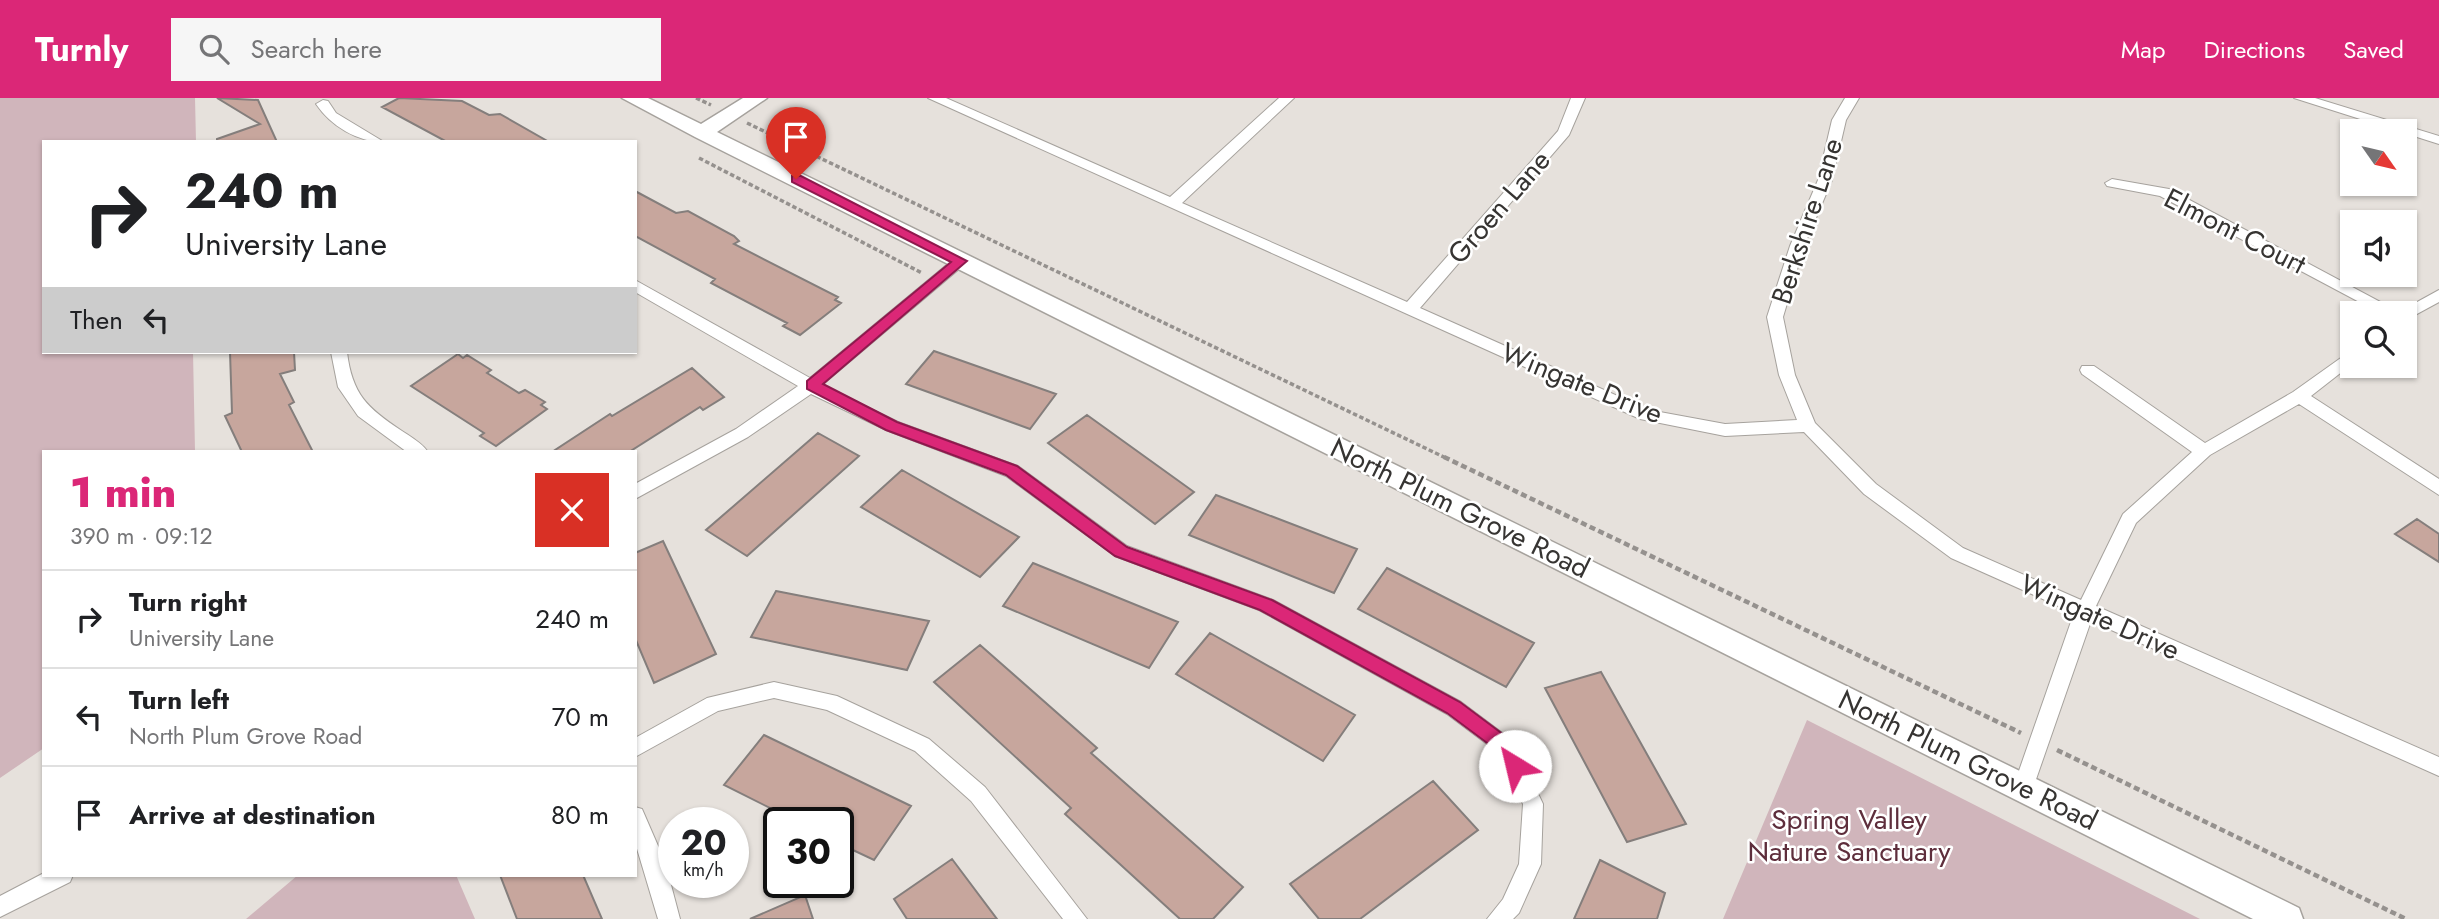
<!DOCTYPE html>
<meta charset="utf-8">
<style>
body{margin:0;font-family:Jost,sans-serif;background:#f6f6f6;color:#202124;height:100vh;display:flex;flex-direction:column;font-size:26px;white-space:nowrap}
*{box-sizing:border-box;margin:0}
p{font-size:23px;color:#757577}
.icon{flex:none;width:38px;height:38px;fill:none;stroke:currentColor;stroke-width:2;stroke-linecap:round;stroke-linejoin:round}
.map{position:relative;flex:1;overflow:hidden}
.sheet{position:absolute;left:42px;top:352px;width:595px;height:427px;display:flex;flex-direction:column;background:#fff;border-radius:0px;box-shadow:0 2px 5px #0004}
.sheet>*{flex:none}
.top-card{position:absolute;left:42px;top:42px;width:595px;height:214px;border-radius:0px;box-shadow:0 2px 5px #0004;background:#fff;color:#202124;overflow:hidden}
.needle{width:46px;rotate:124deg}
.fabs{position:absolute;left:2340px;top:21px;display:grid;gap:14px}
.fabs a{display:grid;place-items:center;width:77px;height:77px;border-radius:0px;background:#fff;box-shadow:0 2px 5px #0004;font-size:35px}
.speed{position:absolute;left:658px;top:709px;display:flex;gap:14px;font-size:35px;font-weight:700;text-align:center}
.speed>*{display:grid;place-content:center;width:91px;height:91px;border-radius:50%;background:#fff;box-shadow:0 2px 5px #0004;line-height:1}
.speed small{font-size:18px;font-weight:400}
.speed .limit{border:4px solid #111;border-radius:10px;background:#fff;color:#111}
.pin{position:absolute;display:grid;place-items:center;width:60px;height:60px;color:#fff;margin:-72px -30px;border-radius:50% 50% 50% 0;rotate:-45deg;box-shadow:0 0 7px #0007}
.pin .icon{rotate:45deg}
.me{position:absolute;width:77px;margin:-38px;rotate:324deg;stroke-linejoin:round;filter:drop-shadow(0 0 5px #0008)}
.turn{display:flex;align-items:center;gap:24px;height:147px;padding:0 28px;font-size:32px}
.turn .icon{width:91px;height:91px;stroke-width:2.5}
.turn b{display:block;font-size:49px;line-height:60px}
.then{display:flex;align-items:center;height:66px;padding:0 28px;background:#0003;gap:14px;font-size:26px}
.round{display:grid;place-items:center;flex:none;width:74px;height:74px;border-radius:0px;background:#f6f6f6}
.head{display:flex;align-items:center;justify-content:space-between;height:119px;padding:0 28px}
h1{font-size:42px;font-weight:800;line-height:52px;color:#db2777}
ul{padding:0;list-style:none}
li{display:flex;align-items:center;gap:21px;height:98px;padding:0 28px;border-top:2px solid #e0e0e0}
li div{flex:1}
li b{display:block;font-size:26px}
li em{font-style:normal}
header{display:flex;align-items:center;gap:42px;box-sizing:border-box;height:98px;padding:0 35px;background:#db2777;color:#fff}
header strong{font-size:33px}
nav{display:flex;gap:38px;margin-inline-start:auto;font-size:24px}
.search{width:490px;height:63px;background:#f6f6f6;display:flex;align-items:center;gap:18px;box-sizing:border-box;padding:0 24px;border-radius:0px;color:#757577;font-size:26px}
.map>svg:first-child{display:block}
</style>
<header>
<strong>Turnly</strong>
<div class="search"><svg class="icon" aria-label="search" viewBox="0 0 24 24"><circle cx="10" cy="10" r="6"/><path d="M15 15l6 6"/></svg>Search here</div>
<nav><a>Map</a><a>Directions</a><a>Saved</a></nav>
</header>
<div class="map">
<svg width="2439" height="821" viewBox="0 0 2439 821">
<rect width="100%" height="100%" fill="#e6e1dc"/>
<path fill="#d0b5bb" d="M0 0H195L196 44H44V254H193L195 353 44 354V650L0 680Z
M1807 622 2200 821H1723Z
M298 777H456L475 821H246Z"/>
<path fill="#c7a69d" stroke="#847e7c" stroke-width="2" d="M217 0 258 2 277 44H217V41L260 26Z
M399 0 462 3 489 17 500 16 549 44H447L382 9Z
M635 93 676 115 688 113 734 138 739 143 734 146 838 199 835 202 841 205 800 237 783 228 787 225 711 185 715 181 635 138Z
M934 253 1056 296 1030 331 906 286Z
M230 254H294L295 272 280 276 294 304 289 307 313 354H242L225 318 232 315Z
M458 256 463 260 467 257 491 272 487 275 519 295 525 292 545 304 541 307 547 311 496 348 480 338 484 335 411 288Z
M692 270 724 299 703 312 700 309 629 354H552L610 316 612 318Z
M1087 317 1194 394 1155 426 1048 345Z
M818 335 859 358 747 458 706 432Z
M902 372 1019 439 980 479 861 409Z
M1216 397 1357 451 1334 495 1189 437Z
M2417 421 2439 436V464L2395 436Z
M663 443 716 556 654 585 635 540V455Z
M1033 465 1178 524 1149 570 1003 508Z
M1387 470 1534 545 1506 589 1358 511Z
M776 493 929 523 907 572 751 539Z
M1210 535 1355 617 1323 663 1176 576Z
M980 547 1097 650 1091 655 1243 789 1213 821H1180L1065 716 1071 710 934 584Z
M1601 574 1686 726 1627 744 1545 590Z
M764 637 911 708 874 762 838 745V724H798L724 687Z
M1433 683 1478 732 1360 821H1319L1290 786Z
M952 761 997 821H907L894 801Z
M1600 762 1665 795 1657 821H1574Z
M500 777H583L602 821H517Z
M805 797 813 821H750Z"/>
<g fill="none" stroke-linecap="round" stroke-linejoin="round">
<g stroke="#a6a29d" stroke-width="2">
<path id="street" d="M928 0H946L1170 99 1279 0H1294L1182 105 1407 204 1558 33 1571 0H1585L1569 37 1420 210 1649 312 1725 326 1797 322 1779 277 1767 219 1790 148 1818 82 1832 22 1845 0H1859L1846 22 1832 82 1804 148 1783 219 1795 277 1815 325 1876 386 1963 450 2081 502 2123 416 2192 354 2082 276 2080 272 2082 268H2094L2205 345 2293 294 2352 252V266L2311 298 2439 381V397L2299 306 2210 357 2136 425 2096 508 2439 659V678L2091 523 2033 690 2030 697 2023 699 2016 697 2013 690 2074 515 1951 460 1864 396 1804 334 1725 338 1640 321Z
M2294 0H2315L2439 38V46Z
M323 2 328 3 336 15 384 44C357 44 331 28 316 6Z
M2112 81 2169 91 2399 214 2439 192V204L2404 223V215H2380L2160 98 2107 88 2105 85Z
M960 158 967 163 965 166 822 287 898 324 1018 368 1127 448 1273 502 1461 604 1513 643 1543 706 1541 766 1519 815 1513 821H1487L1503 801 1519 766 1523 706 1499 655 1447 616 1259 512 1115 458 1006 378 886 332 811 296 748 339 635 401V386L736 331 798 288 635 194V182L810 280 955 160Z
M331 254H347C352 296 367 310 402 333 411 339 422 345 428 354H407L358 318 338 289Z
M774 584 837 598 929 641 985 689 1087 821H1063L971 703 915 653 827 612 774 600 718 613 635 659V640L707 600Z
M635 709 642 711 665 764 680 821H658L635 744Z
M44 775 73 777 70 784 0 819V798Z"/>
</g>
<g stroke="#a6a29d" stroke-width="3">
<path id="secondary" d="M622 0H648L701 26 743 0H767L717 34 2299 810 2303 821H2253L695 39Z"/>
</g>
<path stroke="#95918e" stroke-width="3.5" stroke-dasharray="4.5 2.5" stroke-linecap="butt" d="M696 0 711 7
M747 25 1448 361
M699 60 922 175"/>
<path stroke="#95918e" stroke-width="4.5" stroke-dasharray="6 3.5" stroke-linecap="butt" d="M1444 359 2021 635
M2057 652 2406 821"/>
<use href="#street" fill="#fff" fill-rule="evenodd"/>
<use href="#secondary" fill="#fff" fill-rule="evenodd"/>
</g>
<path fill="#db2777" stroke="#8e194d" stroke-width="2" d="M792 78H801L967 163 823 286 897 324 1017 368 1127 449 1272 502 1460 604 1512 643 1524 668 1521 674H1508L1499 654 1447 615 1260 512 1115 458 1006 377 886 332 807 291V283L951 164 792 84Z"/>
<g text-anchor="middle" dominant-baseline="central" stroke-width="5" stroke-linejoin="round" paint-order="stroke">
<g font-size="28" fill="#363432" stroke="#fff">
<text transform="translate(1499 109) rotate(-49)">Groen Lane</text>
<text transform="translate(1807 123) rotate(-72)">Berkshire Lane</text>
<text transform="translate(2235 133) rotate(27)">Elmont Court</text>
<text transform="translate(1582 285) rotate(22)">Wingate Drive</text>
<text transform="translate(1460 410) rotate(26)">North Plum Grove Road</text>
<text transform="translate(2100 519) rotate(24)">Wingate Drive</text>
<text transform="translate(1968 662) rotate(26)">North Plum Grove Road</text>
</g>
<g font-size="28" fill="#5e2e3c" stroke="#fff">
<text x="1849" y="721">Spring Valley<tspan x="1849" dy="32">Nature Sanctuary</tspan></text>
</g>
</g>
</svg>
<div class="fabs">
<a><svg class="needle" viewBox="-14 -14 28 28"><path d="M0-13l5 13h-10z" fill="#e53935"/><path d="M0 13l5-13h-10z" fill="#757577"/></svg></a>
<a><svg class="icon" aria-label="sound" viewBox="0 0 24 24"><path d="M4 9h4l5-4v14l-5-4H4zM17 9q2 3 0 6"/></svg></a>
<a><svg class="icon" aria-label="search" viewBox="0 0 24 24"><circle cx="10" cy="10" r="6"/><path d="M15 15l6 6"/></svg></a>
</div>
<div class="speed"><div>20<small>km/h</small></div><div class="limit">30</div></div>
<div class="pin" style="left:796px;top:81px;background:#d93025"><svg class="icon" aria-label="arrive" viewBox="0 0 24 24"><path d="M6 21V4h12l-3 4 3 4H6"/></svg></div>
<svg class="me" style="left:1515px;top:668px" viewBox="-20 -20 40 40"><circle r="19" fill="#fff"/><path d="M0-13L10 11 0 6-10 11z" fill="#db2777"/></svg>
<div class="top-card">
<div class="turn"><svg class="icon" aria-label="right" viewBox="0 0 24 24"><path d="M7 20v-9h11M14 6l5 5-5 5"/></svg><div><b>240 m</b>University Lane</div></div>
<div class="then">Then<svg class="icon" aria-label="left" viewBox="0 0 24 24"><path d="M17 20v-9H6M10 6l-5 5 5 5"/></svg></div>
</div>
<section class="sheet">
<div class="head"><div><h1>1 min</h1><p>390 m · 09:12</p></div><a class="round" style="background:#d93025;color:#fff"><svg class="icon" aria-label="close" viewBox="0 0 24 24"><path d="M6 6l12 12M18 6L6 18"/></svg></a></div>
<ul>
<li><svg class="icon" aria-label="right" viewBox="0 0 24 24"><path d="M7 20v-9h11M14 6l5 5-5 5"/></svg><div><b>Turn right</b><p>University Lane</p></div><em>240 m</em></li>
<li><svg class="icon" aria-label="left" viewBox="0 0 24 24"><path d="M17 20v-9H6M10 6l-5 5 5 5"/></svg><div><b>Turn left</b><p>North Plum Grove Road</p></div><em>70 m</em></li>
<li><svg class="icon" aria-label="arrive" viewBox="0 0 24 24"><path d="M6 21V4h12l-3 4 3 4H6"/></svg><div><b>Arrive at destination</b></div><em>80 m</em></li>
</ul>
</section>
</div>
